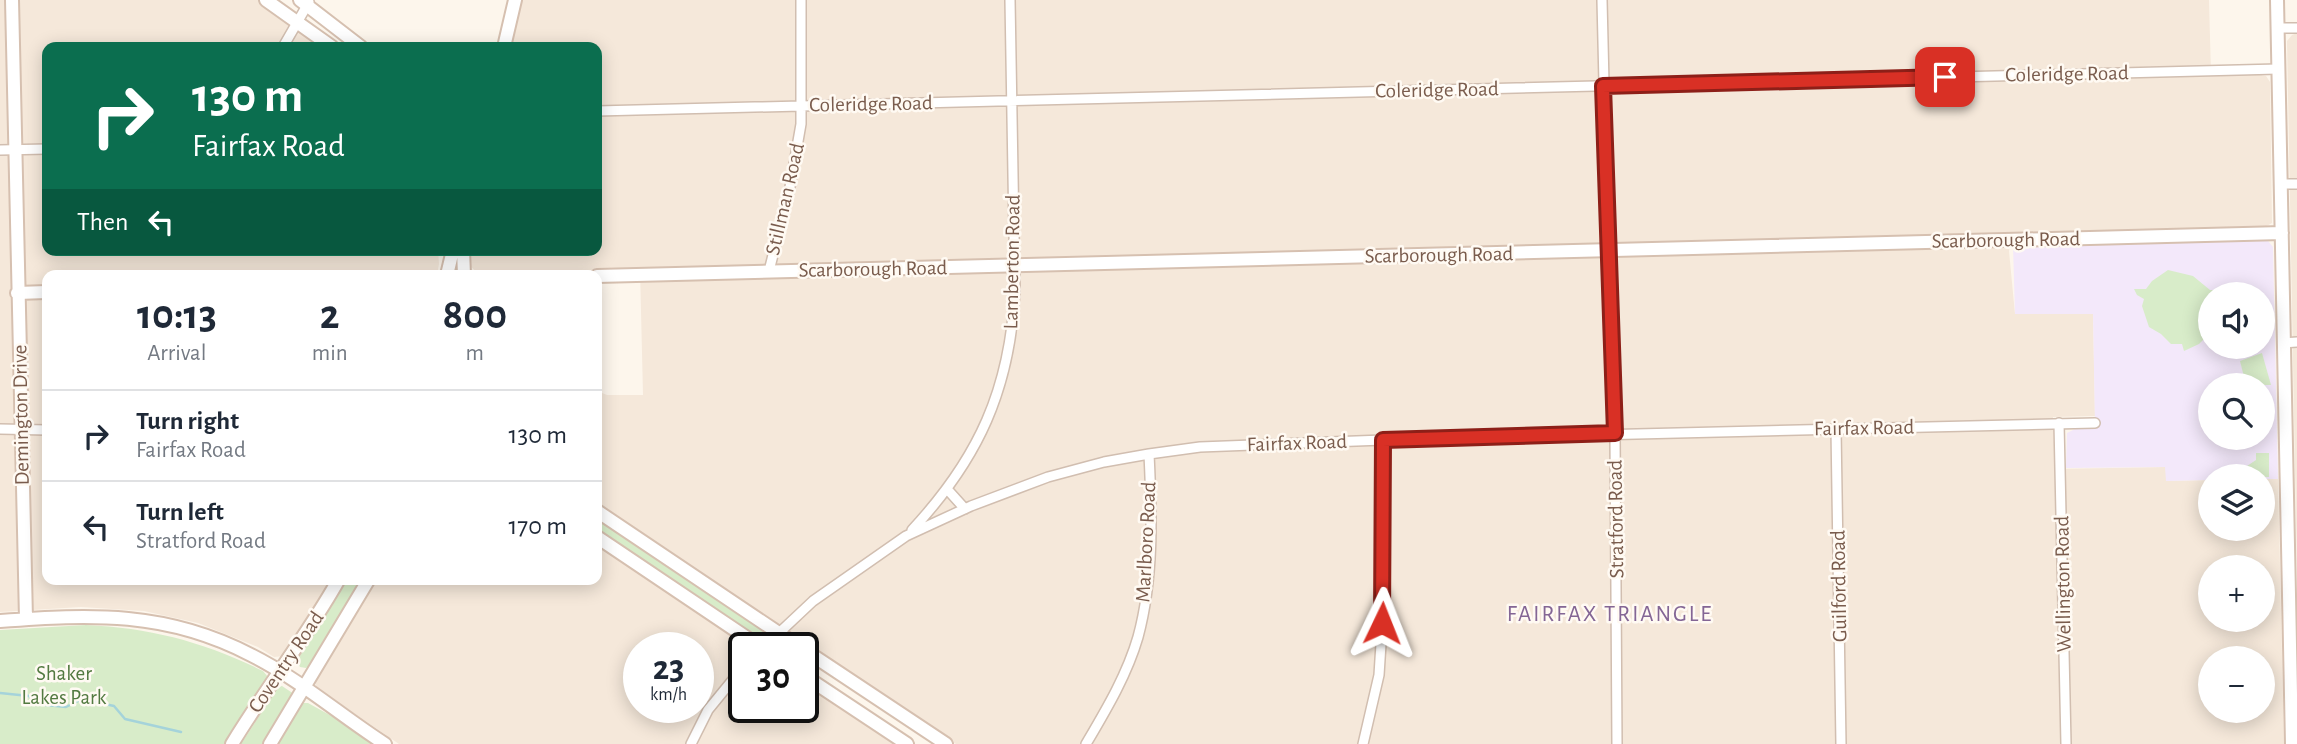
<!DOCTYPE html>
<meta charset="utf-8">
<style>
body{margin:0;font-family:"Alegreya Sans",sans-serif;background:#f2f2f3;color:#1f2937;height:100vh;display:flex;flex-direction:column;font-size:26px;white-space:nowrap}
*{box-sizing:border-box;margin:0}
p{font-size:23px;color:#747a83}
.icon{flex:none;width:38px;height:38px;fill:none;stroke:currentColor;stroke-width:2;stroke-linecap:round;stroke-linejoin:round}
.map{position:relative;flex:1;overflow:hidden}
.side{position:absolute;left:42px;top:270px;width:560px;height:315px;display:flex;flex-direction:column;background:#fff;border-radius:14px;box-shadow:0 4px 18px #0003}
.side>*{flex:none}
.top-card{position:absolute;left:42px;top:42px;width:560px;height:214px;border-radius:14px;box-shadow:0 4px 18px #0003;background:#0b6e4f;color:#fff;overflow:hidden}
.fabs{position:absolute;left:2198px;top:282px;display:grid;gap:14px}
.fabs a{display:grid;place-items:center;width:77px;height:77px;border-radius:50%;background:#fff;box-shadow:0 4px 18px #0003;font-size:35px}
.speed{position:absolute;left:623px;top:632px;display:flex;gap:14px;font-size:35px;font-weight:700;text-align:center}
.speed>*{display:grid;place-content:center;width:91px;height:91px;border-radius:50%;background:#fff;box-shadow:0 4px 18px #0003;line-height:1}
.speed small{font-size:18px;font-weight:400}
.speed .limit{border:4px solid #111;border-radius:10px;background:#fff;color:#111}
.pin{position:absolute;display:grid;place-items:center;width:60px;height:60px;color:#fff;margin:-30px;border-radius:14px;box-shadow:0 4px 10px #0006}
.me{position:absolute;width:77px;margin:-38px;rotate:2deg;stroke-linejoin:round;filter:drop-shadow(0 0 5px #0008)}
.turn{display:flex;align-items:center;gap:24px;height:147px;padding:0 35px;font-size:32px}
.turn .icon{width:91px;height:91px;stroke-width:2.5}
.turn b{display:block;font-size:49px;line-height:60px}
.then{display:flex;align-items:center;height:66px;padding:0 35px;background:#0003;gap:14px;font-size:26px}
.eta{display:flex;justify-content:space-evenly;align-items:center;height:119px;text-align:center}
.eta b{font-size:42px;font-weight:600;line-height:49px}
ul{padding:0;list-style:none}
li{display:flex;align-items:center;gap:21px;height:91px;padding:0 35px;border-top:2px solid #e0e1e3}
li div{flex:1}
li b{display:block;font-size:26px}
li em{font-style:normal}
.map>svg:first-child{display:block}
</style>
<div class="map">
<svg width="2297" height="744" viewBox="0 0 2297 744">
<rect width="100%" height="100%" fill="#fdf6ec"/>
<path fill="#f5e8da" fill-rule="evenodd" d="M0 0H258L326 47H47V250H438L439 264 437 275H47V579H334L284 656 274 657 258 647 198 623 144 611 81 607 0 612Z
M521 0H2209L2211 75H2261L2266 76 2270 82 2272 223 2263 228 2013 235 2009 251 2015 314 2093 313 2095 416 2053 417 2055 469 2166 467V481L2210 480V528H2263V479H2278L2284 744H956L597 505V391L607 395H643L640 269 479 274 470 266 469 250H597V47H510ZM2210 567H2263V620H2210ZM2210 658H2263V710H2210Z
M2297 33V576L2287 41 2292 35Z
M597 544 752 647 744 648V707H803V682L897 744H399L317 688 315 683 335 644 374 579H597ZM639 648H698V707H639Z"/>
<path fill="#f3e8fa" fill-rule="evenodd" d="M2252 240 2268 241 2273 247 2278 479H2263V476H2210V480L2166 481 2165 467 2066 468 2067 433 2077 428 2095 427 2093 314H2015L2013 246ZM2210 294H2263V346H2210ZM2210 385H2263V438H2210Z"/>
<path fill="#d8ecc9" d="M2168 270 2193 276 2210 290H2216L2218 294H2210L2209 334 2199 344 2184 351 2182 344H2171L2161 334 2149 327 2142 306 2144 299 2137 295 2134 289H2146L2152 281Z
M2262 353 2271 385H2246L2240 361Z
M2256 453H2269V477L2239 476V466H2247L2256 460Z
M597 516 767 631 768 637 765 640H760L597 533Z
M348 579H363L312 664 306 668 300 667 298 663 299 657Z
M86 625C151 628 204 642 263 671L268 677V681L224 744H0V630Z
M282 686 294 694 264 744H241L278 687Z
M303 703H308L346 724 376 744H276Z"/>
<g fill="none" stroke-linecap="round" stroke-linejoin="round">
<path stroke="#a5d3da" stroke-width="2.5" d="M0 693 29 696 36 704 66 707 82 699 114 706 125 719 181 732"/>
<g stroke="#d1beb0" stroke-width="12">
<path id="street" d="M1602 0 1608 251 1615 434 1617 744
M2277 28H2297
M283 47 309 2
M597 111 2278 69
M0 150 47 149
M2281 184H2297
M769 271 790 187 801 124V0
M2283 343 2297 342
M2059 423 2066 744
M0 429 47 430
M1836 429 1841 744
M947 489 965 509
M912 530C979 458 1010 389 1015 291L1010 0
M763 648 813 601 906 536 971 506 1048 477 1104 462 1149 454 1200 447 1383 440 2095 423
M691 744 708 710 744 666
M1086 744C1106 710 1127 675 1138 637 1154 578 1152 514 1149 454
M1363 744 1379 675 1384 597 1383 440"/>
</g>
<g stroke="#d6c0b0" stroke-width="16">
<path id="secondary" d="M12 0 26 619
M266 0 332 47
M300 0 361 47
M2277 0 2292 744
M504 47 515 0
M463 250 464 275
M447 275 453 250
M597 276 2282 233
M17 293 47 292
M597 511 801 648
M597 537 762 648
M0 621C91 614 167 611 251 655 299 679 340 715 385 744
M803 649 946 744
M803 675 907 744
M232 744C266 688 307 636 339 579
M270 744 369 579"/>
</g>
<use href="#street" stroke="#fff" stroke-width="9"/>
<use href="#secondary" stroke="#fff" stroke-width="12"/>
</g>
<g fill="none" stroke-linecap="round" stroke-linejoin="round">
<g stroke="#8d1f18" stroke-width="18">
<path id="route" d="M1382 623 1383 440 1615 433 1603 86 1945 77"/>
</g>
<use href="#route" stroke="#d93025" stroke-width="12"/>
</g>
<g text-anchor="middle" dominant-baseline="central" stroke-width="5" stroke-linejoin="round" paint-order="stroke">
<g font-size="21" fill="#7a5c4d" stroke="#fffaf3">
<text transform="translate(2067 74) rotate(-1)">Coleridge Road</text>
<text transform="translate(1437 90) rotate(-1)">Coleridge Road</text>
<text transform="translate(871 104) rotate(-1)">Coleridge Road</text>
<text transform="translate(785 199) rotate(-77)">Stillman Road</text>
<text transform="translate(2006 240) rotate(-1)">Scarborough Road</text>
<text transform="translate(1439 255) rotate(-1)">Scarborough Road</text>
<text transform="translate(1012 262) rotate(-89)">Lamberton Road</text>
<text transform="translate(873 269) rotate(-1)">Scarborough Road</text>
<text transform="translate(21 415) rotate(-91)">Demington Drive</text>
<text transform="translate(1864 428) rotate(-1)">Fairfax Road</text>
<text transform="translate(1297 443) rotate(-2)">Fairfax Road</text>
<text transform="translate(1616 519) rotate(-91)">Stratford Road</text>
<text transform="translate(1146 542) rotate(-87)">Marlboro Road</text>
<text transform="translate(2063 584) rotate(-91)">Wellington Road</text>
<text transform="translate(1839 586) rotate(-91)">Guilford Road</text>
<text transform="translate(286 662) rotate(-56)">Coventry Road</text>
</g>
<g font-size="21" fill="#537a41" stroke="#fffaf3">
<text x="64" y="673">Shaker<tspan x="64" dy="24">Lakes Park</tspan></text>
</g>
<g font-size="23" letter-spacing="2" fill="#846695" stroke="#fffaf3">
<text x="1610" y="614">FAIRFAX TRIANGLE</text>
</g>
</g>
</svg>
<div class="fabs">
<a><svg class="icon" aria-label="sound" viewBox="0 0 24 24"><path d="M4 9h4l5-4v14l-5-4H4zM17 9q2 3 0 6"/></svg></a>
<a><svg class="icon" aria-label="search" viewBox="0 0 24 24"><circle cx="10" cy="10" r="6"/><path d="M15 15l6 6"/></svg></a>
<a><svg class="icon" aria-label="layers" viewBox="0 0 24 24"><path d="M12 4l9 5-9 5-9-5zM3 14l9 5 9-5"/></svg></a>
<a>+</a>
<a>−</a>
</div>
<div class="speed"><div>23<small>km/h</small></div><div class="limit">30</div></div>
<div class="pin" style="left:1945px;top:77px;background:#d93025"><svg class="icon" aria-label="arrive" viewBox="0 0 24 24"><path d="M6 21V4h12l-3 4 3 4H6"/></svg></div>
<svg class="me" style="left:1382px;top:623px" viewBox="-20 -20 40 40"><path d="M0-17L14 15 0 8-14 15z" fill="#d93025" stroke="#fff" stroke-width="4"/></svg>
<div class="top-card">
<div class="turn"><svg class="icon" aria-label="right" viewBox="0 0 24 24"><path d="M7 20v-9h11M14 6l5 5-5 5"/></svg><div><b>130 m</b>Fairfax Road</div></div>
<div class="then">Then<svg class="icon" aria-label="left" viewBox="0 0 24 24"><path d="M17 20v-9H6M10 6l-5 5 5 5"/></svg></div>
</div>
<section class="side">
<div class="eta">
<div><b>10:13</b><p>Arrival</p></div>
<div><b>2</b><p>min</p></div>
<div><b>800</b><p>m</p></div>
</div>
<ul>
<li><svg class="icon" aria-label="right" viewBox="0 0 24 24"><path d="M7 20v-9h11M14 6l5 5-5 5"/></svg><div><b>Turn right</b><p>Fairfax Road</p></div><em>130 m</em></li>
<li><svg class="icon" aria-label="left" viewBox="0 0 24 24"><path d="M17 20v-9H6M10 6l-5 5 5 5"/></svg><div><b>Turn left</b><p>Stratford Road</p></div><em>170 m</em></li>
</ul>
</section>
</div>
